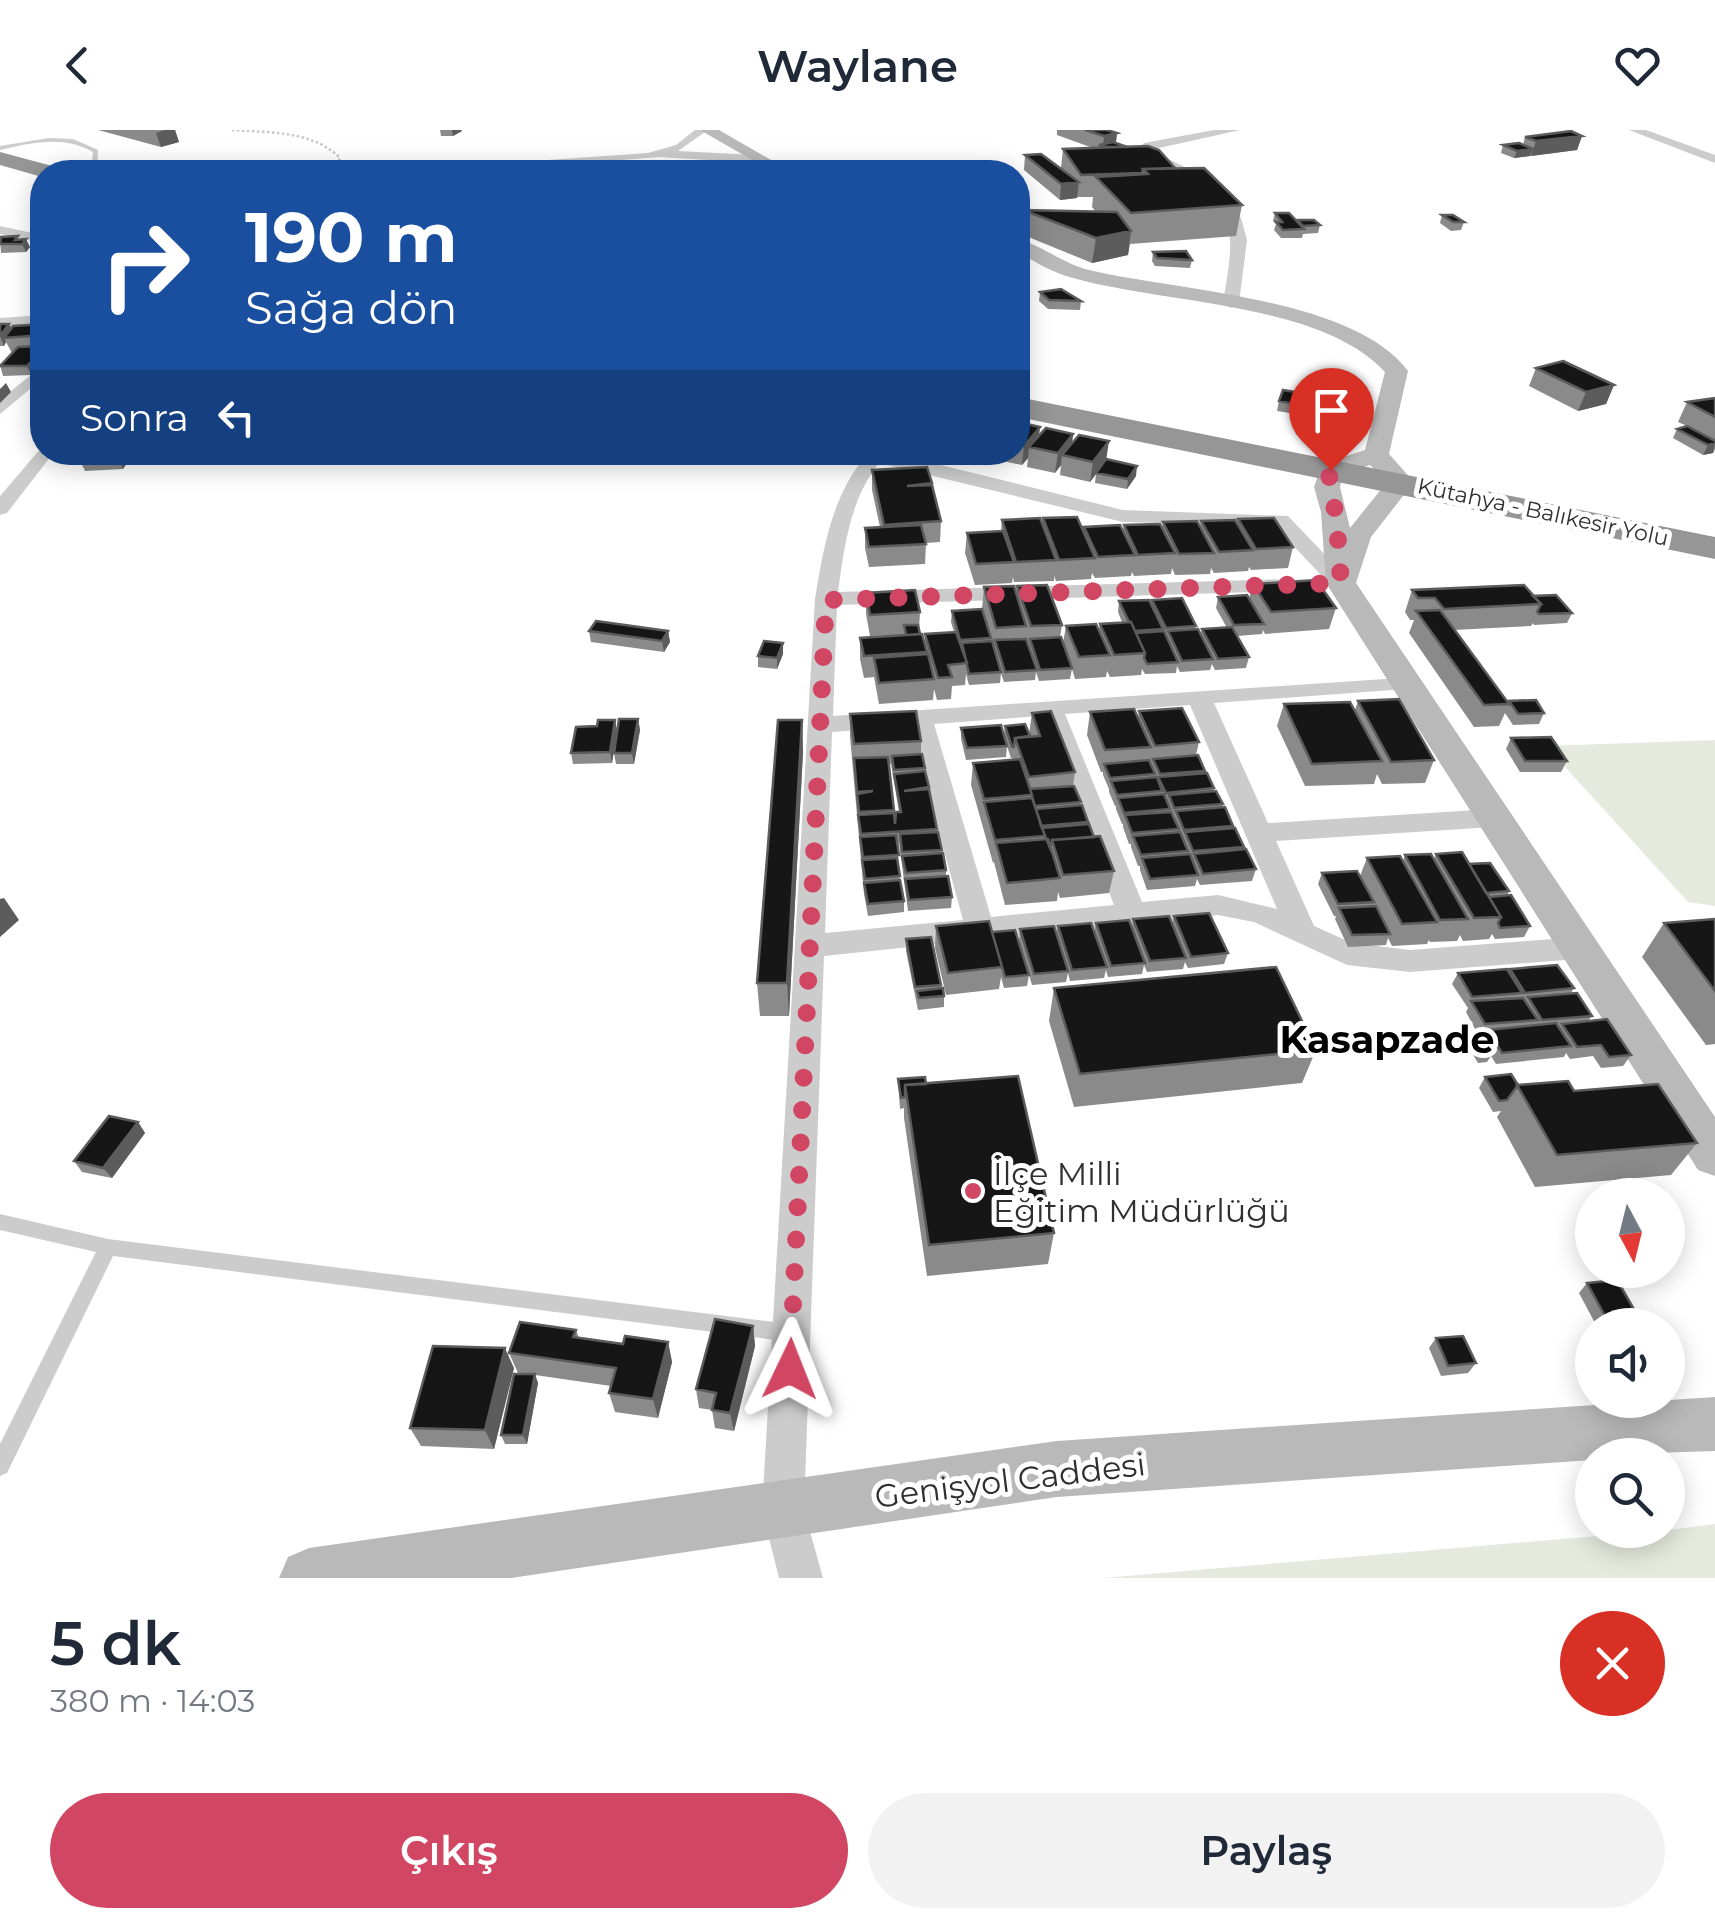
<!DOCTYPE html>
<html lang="tr">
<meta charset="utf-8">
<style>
body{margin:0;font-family:Montserrat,sans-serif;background:#f2f2f3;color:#1f2937;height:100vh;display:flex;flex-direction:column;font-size:38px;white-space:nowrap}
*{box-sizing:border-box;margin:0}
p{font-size:32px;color:#747a83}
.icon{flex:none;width:55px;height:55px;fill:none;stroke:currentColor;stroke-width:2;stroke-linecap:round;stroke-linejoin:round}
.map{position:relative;height:1448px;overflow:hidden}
.drawer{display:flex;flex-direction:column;background:#fff;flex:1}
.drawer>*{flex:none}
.hud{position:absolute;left:30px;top:30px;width:1000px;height:305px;border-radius:40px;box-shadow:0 5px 25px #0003;background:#1a4fa0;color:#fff;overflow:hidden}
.needle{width:65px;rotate:173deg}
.fabs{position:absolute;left:1575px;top:1048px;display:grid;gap:20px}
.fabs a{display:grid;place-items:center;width:110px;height:110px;border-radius:50%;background:#fff;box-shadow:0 5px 25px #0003;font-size:50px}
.pin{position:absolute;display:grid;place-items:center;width:85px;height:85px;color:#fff;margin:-102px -42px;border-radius:50% 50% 50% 0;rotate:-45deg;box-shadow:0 0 10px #0007}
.pin .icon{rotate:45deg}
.me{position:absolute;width:110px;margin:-55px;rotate:2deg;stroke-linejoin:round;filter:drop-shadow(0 0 8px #0008)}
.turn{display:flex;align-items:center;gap:35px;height:210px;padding:0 50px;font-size:45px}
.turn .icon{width:130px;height:130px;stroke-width:2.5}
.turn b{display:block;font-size:70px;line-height:85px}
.then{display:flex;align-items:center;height:95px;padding:0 50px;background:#0003;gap:20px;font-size:38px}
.round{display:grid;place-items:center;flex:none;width:105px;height:105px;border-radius:52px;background:#f2f2f3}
.overview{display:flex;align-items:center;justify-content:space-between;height:170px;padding:0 50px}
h1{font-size:60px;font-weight:600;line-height:75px}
.action{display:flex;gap:20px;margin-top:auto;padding:20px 50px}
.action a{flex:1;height:115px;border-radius:60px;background:#d04663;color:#fff;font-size:40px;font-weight:600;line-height:115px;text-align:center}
.action a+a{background:#f2f2f3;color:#1f2937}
header{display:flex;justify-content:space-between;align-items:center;height:130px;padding:0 50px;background:#fff;font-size:45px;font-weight:600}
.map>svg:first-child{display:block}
</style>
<header><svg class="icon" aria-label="back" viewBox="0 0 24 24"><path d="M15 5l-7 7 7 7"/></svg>Waylane<svg class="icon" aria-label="heart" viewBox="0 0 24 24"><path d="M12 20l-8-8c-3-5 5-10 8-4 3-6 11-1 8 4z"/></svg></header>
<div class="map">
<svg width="1715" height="1448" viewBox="0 0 1715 1448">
<rect width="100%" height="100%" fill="#fff"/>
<path fill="#e6eade" d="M1715 610V776L1688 772 1546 616Z
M1715 1394V1448H1103L1668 1400Z"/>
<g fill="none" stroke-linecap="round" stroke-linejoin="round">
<path stroke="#c9c9c9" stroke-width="2.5" stroke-dasharray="2.5 2.5" stroke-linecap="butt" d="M232 0C269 3 312 0 340 28L335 42"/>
<path fill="#ccc" fill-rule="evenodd" d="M49 8 73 9 98 20 97 42H91L93 22C63 5 32 13 0 20V16Z
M0 1084 108 1109 791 1194 798 1196 801 1203 798 1210 791 1212 113 1126 7 1343 0 1346V1314L96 1122 0 1100Z"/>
<path fill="#ccc" fill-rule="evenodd" d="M695 0H708L678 21 755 25 761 29 755 33 659 27 475 42H426L432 38 648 23 676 15Z
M1214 0H1240L1150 20 1213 51 1241 88 1247 110 1239 173 1231 178 1223 173C1231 122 1244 75 1186 48 1169 40 1151 35 1138 20L1144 13Z
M1629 0H1646L1715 25V33Z
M0 96 42 105V113L0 104Z
M42 185V195L0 198V188Z
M42 236V249L0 284V270Z
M42 317V322H54L7 383 0 385V366Z
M888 322 1123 380 1288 386 1352 453 1349 458H1333L1275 396 1123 392 879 333C850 369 844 418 838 462L1289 449 1300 455 1289 461 837 475 833 586 1414 547 1418 552 1414 557 1406 559 1214 573 1268 693 1493 679 1502 682 1506 688 1502 694 1493 697 1276 711 1314 796 1352 813 1410 820 1579 807 1589 810 1594 818 1589 826 1579 829 1410 842 1347 835 1254 792 1218 785 824 826 804 1380 823 1448H779L762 1380 815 469C823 420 831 370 863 329L854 324ZM1190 575 1277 779 1218 765 1142 772 1065 584ZM1041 586 1114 775 991 787 934 594ZM910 596 963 790 825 803 832 602Z"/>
<path fill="#b9b9b9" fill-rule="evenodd" d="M700 0H719L792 42H773Z
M1018 109C1043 116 1064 134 1089 140 1176 161 1353 167 1408 241L1389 324 1414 352 1371 407 1356 453 1715 987V1046L1698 1040 1326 453 1321 382 1314 357 1322 334 1365 320 1385 242C1320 172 1164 174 1073 148 1053 143 1035 132 1018 122ZM1370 335 1387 352 1350 398 1340 357 1343 344Z
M1715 1267V1321L1592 1325V1330L1057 1367 511 1448H279L288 1427 309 1418 1057 1311Z"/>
<path fill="#969696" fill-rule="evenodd" d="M0 22 56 37 59 42H42V47L0 35Z
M1018 267 1715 407V429L1018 287Z"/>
</g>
<path fill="#8a8a8a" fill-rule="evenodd" d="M98 0H175L179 12 161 17Z
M440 0H461L462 1 453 6H441Z
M1057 0H1107L1117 3 1116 13 1175 38 1242 75 1236 106 1130 114 1128 125 1092 133 1021 104 1023 80 1096 82 1092 77 1093 67H1077V68L1060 70 1024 40 1025 25 1061 38 1063 19 1093 18 1057 5Z
M1582 6 1577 20 1514 28 1501 23 1503 15H1523L1525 7Z
M1275 83 1297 92V90L1320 95 1318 103 1303 104 1302 108H1281L1274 100 1276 94 1273 91Z
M1442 85 1464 92 1461 100 1451 101 1440 93Z
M0 109H19L30 117 26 122 1 123Z
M1153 122 1192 130 1190 138 1155 136 1152 131Z
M1040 162 1081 171 1080 180 1048 179 1039 171Z
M42 168V186H39L35 177Z
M0 194 12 198 42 194V235L31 245 3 246 0 235 12 223 6 212 4 216H0Z
M1536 238 1614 255 1606 274 1578 281 1529 256Z
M1308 264 1302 285 1277 281 1279 271Z
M1715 268V319L1713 323 1703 325 1673 308 1677 299 1687 296 1678 292 1687 272Z
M1018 292 1039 306 1073 304 1072 313 1136 346 1127 359 1095 353 1096 344 1090 352 1060 345 1061 335 1055 343 1027 337 1028 328 1022 335 993 329 994 322H1018Z
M76 322H134L123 339 85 341Z
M872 340 932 353 941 391 940 412 926 413 925 434 869 437 865 418V398L880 397 872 360Z
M1043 388 1083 402 1084 397 1123 400 1124 395 1162 398 1163 392 1200 396 1201 391 1237 393 1238 389 1293 417 1288 438 1251 440 1249 437 1248 441 1214 443 1211 438 1210 444 1175 445 1172 438 1171 444 1134 446 1132 442 1131 446 1095 448 1092 443 1091 449 1056 451 1054 446V451L1014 452 1013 447 1012 453 975 455 965 423 967 403 1001 401 1002 390 1042 393Z
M1253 454 1336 478 1329 499 1265 504 1263 500 1262 504 1237 506 1249 527 1246 538 1215 540 1212 534 1210 540 1180 542 1177 536 1176 543 1145 544 1142 539 1141 545 1110 547 1107 541 1106 547 1075 549 1072 539 1070 549 1039 551 1036 542 1035 550 1004 552 1001 543 1000 553 969 555 966 544 965 555 952 556 951 569 937 570 934 559 933 570 879 574 874 547 864 548 860 529V508L904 505 870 506 866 484V463L920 482 919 500 925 513V504L954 502 951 492 952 481 984 484 982 479 984 457 1016 465 1017 456 1062 495 1060 507 1063 513 1066 496 1099 500 1100 494 1122 492 1118 482 1119 471 1151 475 1152 470 1196 496 1195 499 1201 504 1202 499 1227 498 1216 478 1218 467 1249 469Z
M1412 460 1533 466 1572 483 1567 493 1534 495 1533 493 1531 496 1454 500 1508 573 1509 571 1544 583 1539 594 1513 595 1505 583 1499 596 1474 597 1409 503 1414 490H1410L1405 482Z
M589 501H668L670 512 664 522 591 512Z
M783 524 777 539 758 537V526Z
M1358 571 1434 630 1425 653 1382 654 1377 644 1374 654 1305 656 1277 596 1284 574 1355 580Z
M1139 581 1199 612 1196 625 1214 658V661L1223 674 1222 677 1244 717V719L1256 739 1252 751 1200 755 1197 749 1195 756 1147 760 1140 740V736H1138L1131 717V714H1129L1123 697V694H1122L1116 679V676H1115L1109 662V659L1103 645V642H1101L1087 605 1090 582 1138 588Z
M1032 583 1075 642 1073 656 1088 692V695L1114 741 1109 763 1060 768 1058 762 1057 771 1005 775 994 732 993 733 971 655 973 633 1012 630 1013 628H1011L1007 616 1006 627 966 630 961 609V598L1004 605 1005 596 1029 604Z
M850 584 921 611V624L946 740V746L952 767 951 778 908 781 899 713H897L900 751 904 771V782L868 786 864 764 850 606ZM889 634H891L899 682 895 693Z
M638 589 640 600 634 634H616L614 623Z
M615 590 617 601 612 633 573 634 571 623 597 596Z
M802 590 803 622 789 886H760L757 853Z
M1511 608 1567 631 1561 642H1520L1506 619Z
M1436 724 1469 734 1509 761 1507 766 1530 796 1524 807 1495 809 1492 804 1489 809 1463 811 1460 805 1457 811 1430 812 1429 810 1427 814 1392 816 1388 808 1386 815 1348 817 1335 789 1336 786H1334L1318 754 1322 743 1360 746 1367 728 1403 731 1405 725 1434 729Z
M1174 786 1228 823 1224 834 1188 838 1185 832 1183 839 1147 842 1144 835 1142 844 1108 847 1106 840 1104 848 1070 851 1068 843 1066 852 1032 855 1019 811 1020 799 1056 805 1058 796 1094 802 1096 793 1132 798 1133 789 1172 793Z
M1715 789V914L1706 915 1642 827 1664 793Z
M936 796 992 803 1029 845 1027 856 1004 858 1001 847 999 859 946 865 935 818Z
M906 809 941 855V858L944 866V877L918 880 906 821Z
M1510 839 1574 858 1571 863 1592 886 1588 891 1631 925 1623 936 1601 938 1593 926 1570 929 1566 923 1564 927 1496 934 1491 926 1487 932 1478 933 1466 913 1472 902 1476 901 1466 882 1468 878 1452 854 1458 843 1508 842Z
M1054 858 1316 920 1302 953 1074 977 1049 891Z
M1485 947 1518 955 1574 961 1697 1013 1671 1045 1535 1057 1497 987 1501 981 1493 982 1479 958Z
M898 949 926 954 1054 1103 1048 1134 927 1146 904 988V978L900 979Z
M138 992 145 1003 112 1048 82 1042 74 1031Z
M1587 1153 1643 1195H1596L1579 1163Z
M753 1196 755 1216 734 1301 715 1298 712 1280 699 1278 696 1259Z
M576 1200 579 1208 623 1214 668 1212 672 1232 658 1288 615 1282 609 1263 611 1256 535 1245 538 1253 527 1314H505L501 1305 524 1244 518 1243 509 1223Z
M1436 1208 1476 1233 1468 1243 1441 1246 1429 1218Z
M514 1238 494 1319 421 1316 410 1298Z"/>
<path fill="#5c5c5c" d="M165 0H175L179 12 161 17 156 3Z
M452 0H461L462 1 453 6Z
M1117 3 1115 18 1103 16 1104 6Z
M1582 6 1577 20 1531 26 1536 11Z
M1533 19 1530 26 1514 28 1517 21Z
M1079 52 1077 68 1060 70 1061 54Z
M1131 101 1128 125 1092 133 1096 108Z
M26 109 30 117 26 122 22 114Z
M9 194 14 203 4 208 6 212 4 216 0 206Z
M42 222V235L31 245 27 236Z
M6 253 11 262 0 273V259Z
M1614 255 1606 274 1578 281 1586 262Z
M1040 297 1038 316 1029 317 1028 328 1022 335 1024 316Z
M1073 304 1071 323 1062 325 1061 335 1055 343 1058 323Z
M1109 311 1106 331 1090 352 1093 332Z
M1715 313 1713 323 1703 325 1708 315Z
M116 322H134L123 339Z
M1137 336 1136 346 1127 359 1128 349Z
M668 501 670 512 664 522 662 511Z
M783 513V524L777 539V528Z
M638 589 640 600 634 634 632 623Z
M615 590 617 601 612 633 610 622Z
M802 590 803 622 789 886 787 853Z
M4 768 19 790 0 807V769Z
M138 992 145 1003 112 1048 103 1038Z
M753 1196 755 1216 734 1301 730 1283Z
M668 1212 672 1232 658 1288 653 1269Z
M505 1218 514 1238 494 1319 485 1300Z
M535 1244 538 1253 527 1314 523 1305Z"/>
<path fill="#161616" stroke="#5c5c5c" stroke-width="2.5" d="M1085 0H1107L1117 3 1104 6Z
M1571 1 1582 6 1536 11 1525 7Z
M1113 12 1127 17H1106L1099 15Z
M1519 13 1533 19 1517 21 1503 15Z
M1148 16 1159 20 1175 38 1143 39 1142 43 1081 45 1063 19Z
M1041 24 1079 52 1061 54 1025 25Z
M1204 38 1242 75 1131 83 1096 47 1148 44 1143 39Z
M1023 80 1117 82 1131 101 1096 108Z
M1275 83H1289L1304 99 1283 100 1276 92H1282Z
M1442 85H1453L1464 92H1453Z
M1297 90H1314L1320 95 1303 96Z
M18 106 15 110 26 109 22 114H0L1 107Z
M1186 121 1192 130 1157 128 1153 122Z
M1061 159 1081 171 1049 170 1040 162Z
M42 168V177H35Z
M0 194H9L0 206Z
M42 194V205L4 208 13 196Z
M42 216V222L27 236H0L18 217Z
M1563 231 1614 255 1586 262 1536 238Z
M1283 260 1308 264 1305 276 1279 271Z
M1715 268V287L1687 272Z
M1018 292 1040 297 1024 316 1018 314Z
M1687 296 1715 311V313L1708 315 1677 299Z
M1046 298 1073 304 1058 323 1029 317Z
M1079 305 1109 311 1093 332 1062 325Z
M1106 329 1137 336 1128 349 1096 343Z
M927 337 932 353 907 356 932 355 941 391 884 395 872 340Z
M1077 387 1095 428 1059 430 1043 388Z
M1040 388 1056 430 1016 432 1002 390Z
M1274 388 1293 417 1256 419 1238 389Z
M1235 390 1253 420 1219 422 1201 391Z
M1197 391 1214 423 1179 424 1163 392Z
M1160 394 1175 423 1138 425 1124 395Z
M921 395 926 414 869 417 865 398Z
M1120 395 1135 425 1098 427 1084 397Z
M1003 401 1014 432 976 434 967 403Z
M1316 450 1336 478 1271 482 1253 454Z
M1047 455 1062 495 1031 496 1017 456Z
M1524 455 1541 474 1444 479 1435 468H1418L1412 460Z
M1014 456 1026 496 996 498 984 457Z
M915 460 920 482 870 485 866 463Z
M1247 465 1264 494 1234 495 1218 467Z
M1556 465 1572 483 1539 484 1537 482 1541 474 1533 466Z
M1182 468 1196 496 1166 498 1152 470Z
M1149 470 1163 499 1135 501 1131 492H1129L1119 471Z
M982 479 991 508 960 510 952 481Z
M1440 480 1509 574 1484 575 1416 481Z
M596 491 668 501 662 511 589 501Z
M1131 492 1145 523 1114 525 1100 494Z
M1096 494 1110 525 1079 527 1066 496Z
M904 495H918L920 504 906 505Z
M1232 497 1249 527 1218 529 1202 499Z
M1198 499 1213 529 1182 531 1168 501Z
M1164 501 1178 532 1147 534 1144 528 1145 523 1136 503Z
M956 502 967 533 948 535 952 547 938 548 925 504Z
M922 504 927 522 864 526 860 508Z
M1061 507 1072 538 1040 540 1030 509Z
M1026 509 1037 540 1005 542 995 510Z
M764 511 783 513 777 528 758 526Z
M992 511 1001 542 969 544 962 513Z
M928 524 934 549 879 553 874 528Z
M1399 569 1434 630 1391 632 1358 571Z
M1536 570 1544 583 1518 584 1509 571Z
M1350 572 1382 631 1312 634 1284 574Z
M1182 578 1199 612 1155 616 1139 581Z
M1134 579 1151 617 1105 620 1090 582Z
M916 581 921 611 854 614 850 584Z
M1051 581 1075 642 1029 647 1015 608 1040 606 1032 583Z
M619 589H638L632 623H614Z
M598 590H615L610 622 571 623 576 597 597 596Z
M778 590H802L787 853H757Z
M1025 594 1030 606 1015 608 1014 617H1012L1005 596Z
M1001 595 1007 616 967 618 961 598Z
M1551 607 1567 631H1525L1511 608Z
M922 624 925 638 894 640 892 626Z
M1198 625 1205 641 1160 644 1153 629Z
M888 627 894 680 859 682 857 664 873 661 857 662 854 628Z
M1020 629 1032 665 984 669 973 633Z
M1149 630 1155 644 1110 648 1104 634Z
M925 641 929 657 904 661 929 659 937 699 861 704 858 685 894 683 895 694 896 682H901L894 644Z
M1207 643 1214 658 1166 663 1158 647Z
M1157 647 1162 661 1117 665 1111 651Z
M1074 656 1081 672 1035 676 1030 659Z
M1216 661 1223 674 1174 678 1169 665Z
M1164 664 1170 679 1124 683 1118 668Z
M1032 668 1045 706 995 710 984 672Z
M1082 675 1088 692 1041 696 1036 679Z
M1225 677 1233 696 1184 700 1176 681Z
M1171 682 1179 699 1132 703 1125 685Z
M1089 694 1094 707 1052 710 1050 718 1042 698Z
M1235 698 1244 717 1193 721 1185 702Z
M938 702 942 720 902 722 900 704Z
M1180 702 1188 721 1141 725 1133 706Z
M896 705 899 725 863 727 860 707Z
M1100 706 1114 741 1063 745 1052 710Z
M1048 709 1060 748 1007 753 996 713Z
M1246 719 1256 739 1203 744 1194 724Z
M1462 722 1501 787 1474 788 1436 724Z
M943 723 946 740 906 743 902 726Z
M1190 724 1198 745 1150 749 1142 728Z
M1431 724 1468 789 1440 790 1405 725Z
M1400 726 1437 792 1402 794 1367 728Z
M897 728 900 746 865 749 862 730Z
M1490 733 1509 761 1486 763 1469 734Z
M1357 741 1374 772 1338 774 1322 743Z
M948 746 952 767 909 770 905 749Z
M900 750 904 771 868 774 864 753Z
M1511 765 1530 796 1500 798 1498 793 1501 787 1489 767Z
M1376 776 1390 804 1352 805 1339 778Z
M1209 783 1228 823 1191 827 1174 786Z
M1169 786 1186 828 1150 831 1133 789Z
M1715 789V861L1664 793Z
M1129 790 1145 833 1111 836 1096 793Z
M989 791 1002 837 948 843 936 796Z
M1091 793 1107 837 1072 840 1058 796Z
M1054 796 1068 841 1034 844 1020 799Z
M1015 800 1029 845 1005 847 992 802Z
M931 807 941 855 915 857 906 809Z
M1557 835 1574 858 1525 863 1510 839Z
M1276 837 1316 920 1080 944 1054 858Z
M1507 839 1522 863 1472 867 1458 843Z
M943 858 944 866 919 868 917 861Z
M1577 863 1592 886 1542 890 1528 867Z
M1523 868 1538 890 1485 894 1471 871Z
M1607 889 1631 925 1609 927 1601 915 1577 917 1562 894Z
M1556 893 1571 916 1502 923 1488 900Z
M1482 901 1493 921 1484 922 1472 902Z
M1511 944 1518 955 1507 970 1499 971 1485 947Z
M1018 946 1054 1103 929 1115 905 955Z
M925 947 926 954 905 955V967L901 968 898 949Z
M1568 951 1574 961 1658 954 1697 1013 1557 1025 1517 955Z
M109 986 138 992 103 1038 74 1031Z
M1617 1150 1643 1195H1610L1587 1153Z
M715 1189 753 1196 730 1283 712 1280 716 1263 696 1259Z
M520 1192 576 1200 573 1207 623 1214 625 1206 668 1212 653 1269 609 1263 616 1238 509 1223Z
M1463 1206 1476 1233 1448 1236 1436 1208Z
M433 1216 505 1218 485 1300 410 1298Z
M514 1244H535L523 1305H501Z"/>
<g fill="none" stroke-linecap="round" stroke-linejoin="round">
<path stroke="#d04663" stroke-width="18" stroke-dasharray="0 32.4" d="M790 1239 826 470 1341 453 1336 382 1327 357 1331 340"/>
</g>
<circle fill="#d04663" stroke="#fff" stroke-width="4" cx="973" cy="1061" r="10"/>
<g text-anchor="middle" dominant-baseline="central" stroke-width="10" stroke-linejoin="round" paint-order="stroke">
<g font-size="22" fill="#2f2f2f" stroke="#fff">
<text transform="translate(1543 382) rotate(12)">Kütahya - Balıkesir Yolu</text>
</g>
<g font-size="32" fill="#2f2f2f" stroke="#fff" text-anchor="start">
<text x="993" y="1043">İlçe Milli<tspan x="993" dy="37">Eğitim Müdürlüğü</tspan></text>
</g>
<g font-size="32" fill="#2f2f2f" stroke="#fff">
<text transform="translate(1010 1350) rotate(-7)">Genişyol Caddesi</text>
</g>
<g font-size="38" font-weight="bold" fill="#000" stroke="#fff">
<text x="1387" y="909">Kasapzade</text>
</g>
</g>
</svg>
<div class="fabs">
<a><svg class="needle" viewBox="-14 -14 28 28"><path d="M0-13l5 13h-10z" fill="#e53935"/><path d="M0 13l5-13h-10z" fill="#747a83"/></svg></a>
<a><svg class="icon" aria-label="sound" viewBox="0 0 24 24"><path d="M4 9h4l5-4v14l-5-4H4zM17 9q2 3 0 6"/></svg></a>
<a><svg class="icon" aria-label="search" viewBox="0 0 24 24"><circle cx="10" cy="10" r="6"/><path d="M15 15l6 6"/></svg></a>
</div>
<div class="pin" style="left:1331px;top:340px;background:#d93025"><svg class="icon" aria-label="arrive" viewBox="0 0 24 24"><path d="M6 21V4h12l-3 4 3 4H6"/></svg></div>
<svg class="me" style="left:790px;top:1239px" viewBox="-20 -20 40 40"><path d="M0-17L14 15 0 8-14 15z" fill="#d04663" stroke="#fff" stroke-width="4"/></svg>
<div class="hud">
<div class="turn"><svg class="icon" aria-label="right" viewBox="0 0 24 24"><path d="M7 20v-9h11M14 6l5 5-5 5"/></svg><div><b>190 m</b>Sağa dön</div></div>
<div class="then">Sonra<svg class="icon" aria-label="left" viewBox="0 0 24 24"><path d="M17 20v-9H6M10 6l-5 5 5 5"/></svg></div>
</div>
</div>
<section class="drawer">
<div class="overview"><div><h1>5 dk</h1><p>380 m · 14:03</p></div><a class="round" style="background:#d93025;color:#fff"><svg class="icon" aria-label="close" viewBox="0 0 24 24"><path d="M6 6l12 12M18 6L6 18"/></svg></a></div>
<div class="action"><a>Çıkış</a><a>Paylaş</a></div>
</section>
